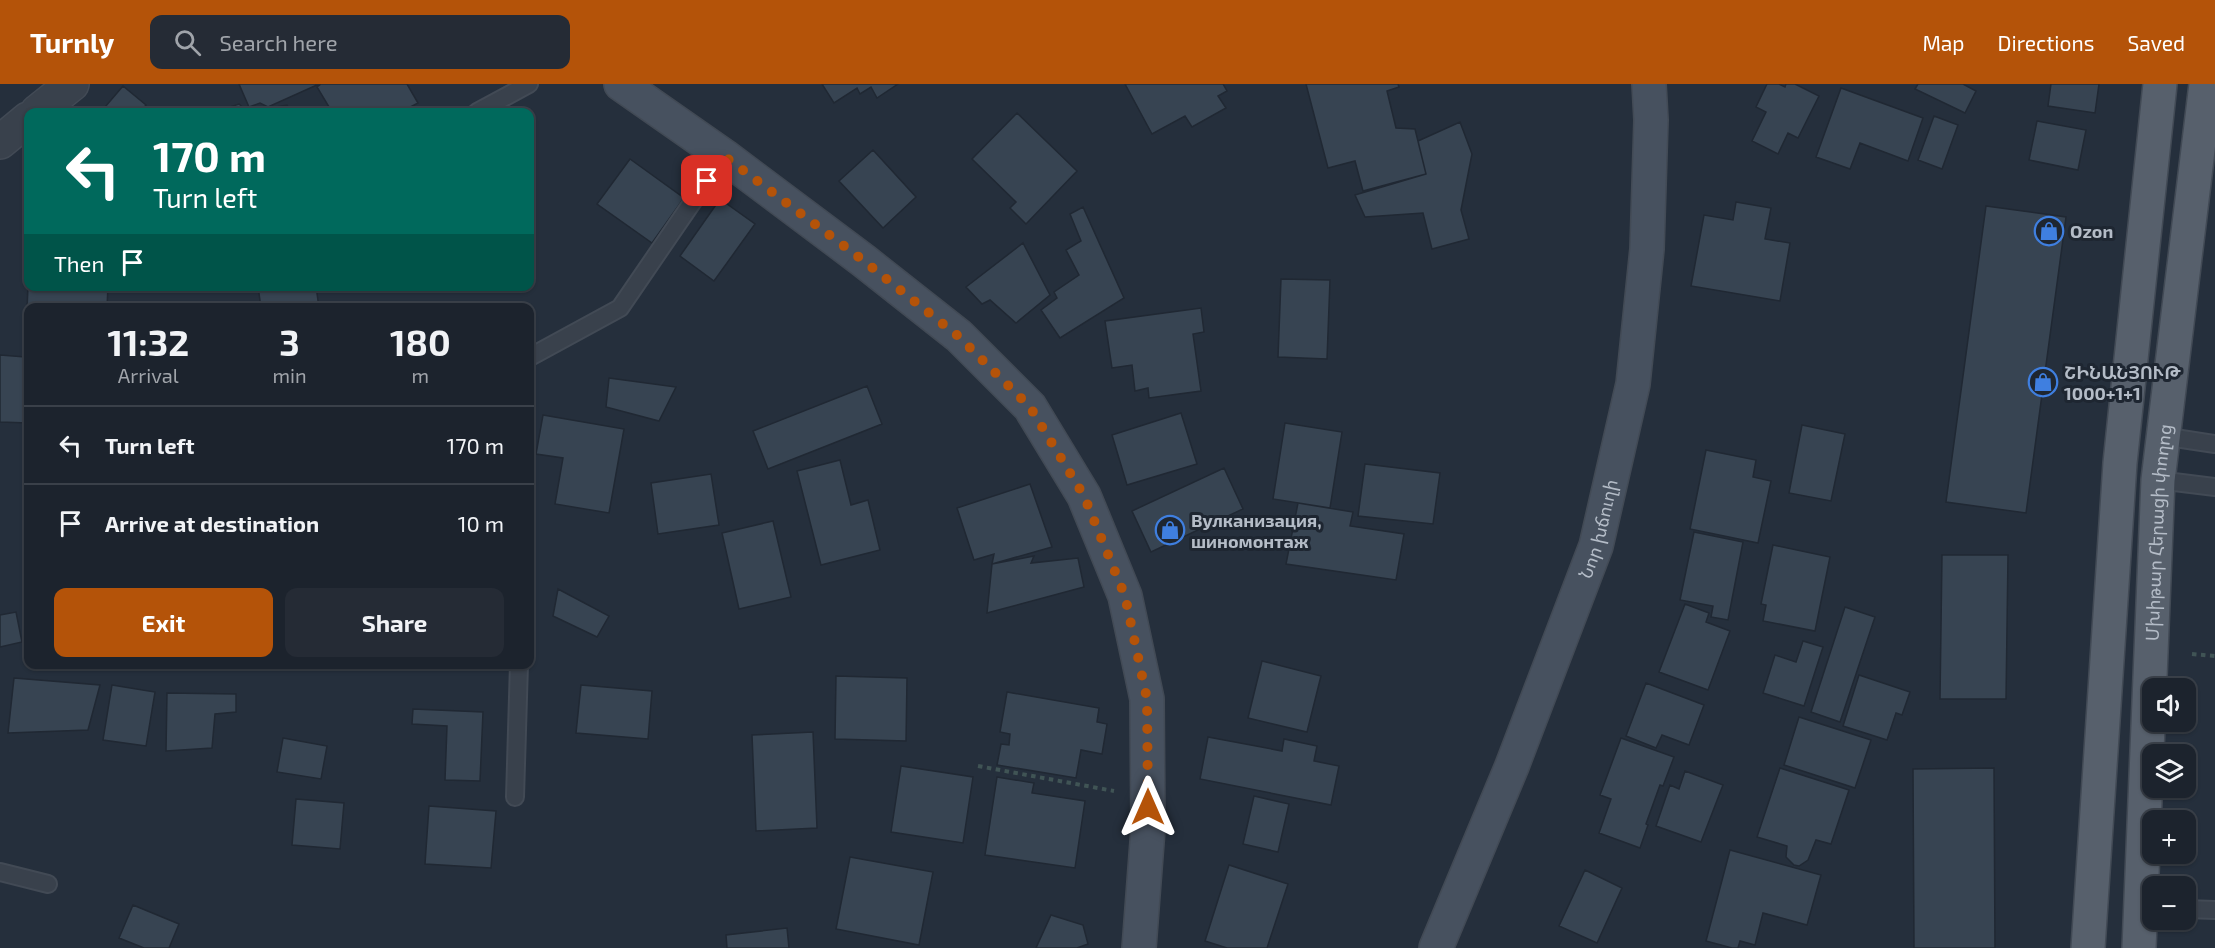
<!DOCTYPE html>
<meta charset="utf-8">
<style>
body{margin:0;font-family:"Exo 2","Noto Sans Armenian",sans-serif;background:#252b35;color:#f1f3f6;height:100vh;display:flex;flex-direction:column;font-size:22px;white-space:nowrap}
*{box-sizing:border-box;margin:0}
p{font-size:20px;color:#a0a4aa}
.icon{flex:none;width:33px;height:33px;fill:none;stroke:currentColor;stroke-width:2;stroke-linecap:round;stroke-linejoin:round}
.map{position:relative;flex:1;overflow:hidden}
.side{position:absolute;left:24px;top:219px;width:510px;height:366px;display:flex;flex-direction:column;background:#1c232d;border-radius:12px;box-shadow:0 2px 4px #0004,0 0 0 2px #3a4049}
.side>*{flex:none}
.banner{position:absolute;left:24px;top:24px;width:510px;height:183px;border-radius:12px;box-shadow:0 2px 4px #0004,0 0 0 2px #3a4049;background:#00695c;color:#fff;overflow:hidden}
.buttons{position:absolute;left:2142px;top:594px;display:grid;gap:12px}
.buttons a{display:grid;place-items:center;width:54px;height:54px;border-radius:12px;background:#1c232d;box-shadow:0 2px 4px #0004,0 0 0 2px #3a4049;font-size:30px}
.pin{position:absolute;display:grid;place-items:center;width:51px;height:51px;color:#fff;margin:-26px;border-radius:12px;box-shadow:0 3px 9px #0006}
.me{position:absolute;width:66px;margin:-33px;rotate:0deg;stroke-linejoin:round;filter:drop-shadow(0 0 4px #0008)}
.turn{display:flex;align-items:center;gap:21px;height:126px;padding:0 30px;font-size:27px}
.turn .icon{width:78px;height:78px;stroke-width:2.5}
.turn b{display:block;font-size:42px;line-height:51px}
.then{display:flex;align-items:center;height:57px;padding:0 30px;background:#0003;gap:12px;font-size:22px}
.eta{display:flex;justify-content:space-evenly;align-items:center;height:102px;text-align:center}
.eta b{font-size:36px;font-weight:700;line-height:42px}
.cta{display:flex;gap:12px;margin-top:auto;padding:12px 30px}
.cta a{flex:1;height:69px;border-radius:12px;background:#b45309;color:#fff;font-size:24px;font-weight:700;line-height:69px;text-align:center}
.cta a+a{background:#252b35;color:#f1f3f6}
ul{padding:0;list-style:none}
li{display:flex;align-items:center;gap:18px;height:78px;padding:0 30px;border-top:2px solid #3a4049}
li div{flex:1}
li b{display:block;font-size:22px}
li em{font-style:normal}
header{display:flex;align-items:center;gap:36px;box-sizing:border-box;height:84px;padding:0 30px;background:#b45309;color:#fff}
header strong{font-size:28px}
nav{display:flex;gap:33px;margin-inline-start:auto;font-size:21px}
.search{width:420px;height:54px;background:#252b35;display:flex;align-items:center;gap:15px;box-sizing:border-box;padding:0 21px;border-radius:12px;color:#a0a4aa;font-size:22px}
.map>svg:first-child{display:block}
</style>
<header>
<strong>Turnly</strong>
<div class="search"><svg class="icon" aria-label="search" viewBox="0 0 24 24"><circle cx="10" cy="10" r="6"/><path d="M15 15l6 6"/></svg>Search here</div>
<nav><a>Map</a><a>Directions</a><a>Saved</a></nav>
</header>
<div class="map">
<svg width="2215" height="864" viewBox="0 0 2215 864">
<rect width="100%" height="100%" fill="#252f3c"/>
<path fill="#374452" stroke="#202833" stroke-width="1.5" d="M239 0H319L268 23 260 19 249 23Z
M321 0H407L418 19 401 28H332L317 3Z
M822 0H898L877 14 871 3 860 10 857 4 834 19Z
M1125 0H1223L1227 7 1218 12 1226 24 1192 43 1185 32 1152 50Z
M1306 0H1398L1399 3 1387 7 1396 44 1415 45 1426 90 1363 107 1355 77 1328 84Z
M1767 0H1779L1785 3 1786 0H1795L1819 12 1798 54 1788 49 1778 70 1752 57 1766 28 1756 23Z
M1918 0H1963L1976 7 1965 29 1915 5Z
M2051 0H2099L2095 29 2048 22Z
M123 2 146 21 140 28H112L105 23Z
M1841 4 1923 34 1908 77 1860 59 1850 85 1816 73Z
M239 20 248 28 287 21 290 28H215Z
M1017 29 1077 87 1026 140 1010 124 1016 118 972 75Z
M1934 32 1958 41 1942 85 1918 76Z
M2037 37 2086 46 2078 86 2029 76Z
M1460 38 1472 70 1461 126 1469 155 1432 165 1423 129 1365 133 1355 111 1426 90 1418 57Z
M873 66 916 113 883 144 839 97Z
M630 75 684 114 652 159 597 120Z
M720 115 755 140 714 197 680 172Z
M1736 118 1771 124 1765 155 1790 159 1780 217 1691 202 1704 131 1733 136Z
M1986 122 2066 133 2026 429 1946 418Z
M1083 123 1124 214 1060 254 1041 226 1057 214 1054 208 1079 191 1066 166 1081 157 1070 130Z
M1023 159 1050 211 1016 239 990 216 982 220 966 203Z
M1281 195 1330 196 1327 275 1278 273Z
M28 202H108L107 224H28V339L0 338V271L25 273Z
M258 202H316L319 224H261Z
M1201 224 1204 248 1193 250 1201 307 1149 314 1148 304 1135 307 1132 281 1112 284 1105 237Z
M609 294 676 303 659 337 606 323Z
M867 302 882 340 768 385 753 347Z
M1181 329 1197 380 1127 401 1112 351Z
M543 331 624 345 609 429 555 420 563 374 536 370Z
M1285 339 1342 348 1330 424 1273 415Z
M1802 341 1845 350 1831 417 1789 409Z
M1706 366 1756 376 1753 393 1771 397 1758 459 1690 445Z
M840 376 851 421 868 416 880 466 821 481 797 387Z
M1365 380 1440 389 1433 440 1358 432Z
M1224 384 1243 425 1151 468 1132 427Z
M711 390 719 441 658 450 651 399Z
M1030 400 1052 463 992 480 994 470 974 476 957 424Z
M1298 419 1353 428 1350 442 1404 450 1396 496 1286 480Z
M773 437 791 513 739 525 722 449Z
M1694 448 1743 458 1728 536 1711 533 1713 522 1680 516Z
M1773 461 1830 473 1815 547 1763 537 1766 521 1761 520Z
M1942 471H2008L2006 615H1940Z
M1034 472 1031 479 1078 474 1084 503 987 529 992 480Z
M558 505 609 532 597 553 553 532Z
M1685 520 1709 529 1706 538 1730 547 1708 606 1659 588Z
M1845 523 1875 533 1840 638 1811 628Z
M16 528 22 558 0 563V531Z
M1803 557 1823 563 1804 622 1763 609 1775 571 1796 578Z
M1262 577 1321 592 1307 648 1248 634Z
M1859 591 1910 608 1902 631 1896 629 1887 656 1843 642Z
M836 592 907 594 906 657 835 655Z
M14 594 100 601 88 646 8 649Z
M1646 599 1704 621 1689 661 1662 651 1656 664 1626 652Z
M112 601 155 608 146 662 103 656Z
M581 601 652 607 648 655 576 649Z
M1007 608 1099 624 1097 638 1107 640 1102 670 1081 666 1076 694 997 681 1001 660 1009 661 1010 650 1000 648Z
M167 609 236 610V628L215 630 212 664 166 667Z
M413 625 483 628 480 697 445 696 447 642 412 640Z
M1799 633 1871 656 1855 704 1784 681Z
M813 648 817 744 756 747 752 651Z
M1208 653 1282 667 1284 655 1317 662 1314 677 1339 682 1331 721 1200 695Z
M283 654 327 662 321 695 277 688Z
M1621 654 1674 673 1663 702 1660 701 1646 740 1648 741 1640 764 1599 749 1611 715 1600 711Z
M901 682 973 693 963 759 891 748Z
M1780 684 1849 706 1831 760 1816 756 1808 776 1799 782 1794 781 1786 773 1787 762 1757 753Z
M1994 684 1995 864H1914L1913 685Z
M1685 687 1723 701 1701 758 1656 742 1670 701 1679 705Z
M997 693 1034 699 1032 709 1085 717 1075 784 985 771Z
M1254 712 1289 720 1278 768 1243 760Z
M296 715 344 719 340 765 292 761Z
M429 722 496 727 491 784 425 780Z
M1730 766 1821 791 1807 841 1763 829 1755 861 1740 857 1738 864H1732L1706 857Z
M850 773 933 788 919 861 836 845Z
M1229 781 1288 800 1267 864H1227L1205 857Z
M1585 786 1622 804 1597 859 1559 842Z
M133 821 179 840 169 864H144L119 854Z
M1051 831 1083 841 1088 860 1077 864H1036Z
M787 844 789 864H727L726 851Z"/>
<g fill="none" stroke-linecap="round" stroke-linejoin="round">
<g stroke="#424a55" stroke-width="20">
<path id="lane" d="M477 28 529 0
M530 273 620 224 724 72
M2162 352 2215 360
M2158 396 2215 403
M515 713 519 580
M0 788 48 800
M2186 825 2215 826"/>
</g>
<g stroke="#424a55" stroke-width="36">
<path id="street" d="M37 28 72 0
M0 58 28 35"/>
</g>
<g stroke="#424a55" stroke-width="36">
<g id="secondary">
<path d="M621 0 724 72 864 177 959 252 1030 323 1084 412 1125 512 1147 615 1148 745 1139 864"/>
<path id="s1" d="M1436 864 1512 682 1596 462 1633 300 1647 165 1651 36 1649 0"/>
</g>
</g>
<g stroke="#424a55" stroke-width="36">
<g id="primary">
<path d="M2088 864 2120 379 2160 0"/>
<path id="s2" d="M2139 864 2158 396 2206 0"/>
</g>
</g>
<path stroke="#405455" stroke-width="4" stroke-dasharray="4.5 4.5" stroke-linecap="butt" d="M2192 570 2215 572
M978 682 1114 707"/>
<use href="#lane" stroke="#39414c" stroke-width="16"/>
<use href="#street" stroke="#39414c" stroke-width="33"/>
<use href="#secondary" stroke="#47515f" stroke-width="33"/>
<use href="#primary" stroke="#57606c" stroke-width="33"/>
</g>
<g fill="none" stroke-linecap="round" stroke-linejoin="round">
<path stroke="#b45309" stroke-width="10" stroke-dasharray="0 18" d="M707 97 724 72 864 177 958 252 1030 323 1084 412 1125 512 1147 615 1148 723"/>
</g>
<defs>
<g id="shop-ring" transform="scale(1.5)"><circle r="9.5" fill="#1e2631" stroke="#3f7fe0" stroke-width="1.5"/><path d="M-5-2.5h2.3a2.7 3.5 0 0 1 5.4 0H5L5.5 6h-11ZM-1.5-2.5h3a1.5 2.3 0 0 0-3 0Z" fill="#3f7fe0"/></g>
</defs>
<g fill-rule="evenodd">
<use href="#shop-ring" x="2049" y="147"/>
<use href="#shop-ring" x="2043" y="298"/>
<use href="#shop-ring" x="1170" y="446"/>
</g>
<g text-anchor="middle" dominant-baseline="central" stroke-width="6" stroke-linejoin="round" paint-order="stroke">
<g font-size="18" font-weight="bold" fill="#b4bcc7" stroke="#1e2631" text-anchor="start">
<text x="2070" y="147">Ozon</text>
<text x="2064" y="288">ՇԻՆԱՆՅՈՒԹ<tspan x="2064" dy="21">1000+1+1</tspan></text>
<text x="1191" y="436">Вулканизация,<tspan x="1191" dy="21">шиномонтаж</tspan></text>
</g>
<g font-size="18" fill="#b4bcc7" stroke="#1e2631">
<text stroke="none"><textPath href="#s1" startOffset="450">Նոր խճուղի</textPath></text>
<text stroke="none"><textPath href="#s2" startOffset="416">Մխիթար Հերացի փողոց</textPath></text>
</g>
</g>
</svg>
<div class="buttons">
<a><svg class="icon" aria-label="sound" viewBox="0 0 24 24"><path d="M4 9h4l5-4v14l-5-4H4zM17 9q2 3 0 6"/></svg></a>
<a><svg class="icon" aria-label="layers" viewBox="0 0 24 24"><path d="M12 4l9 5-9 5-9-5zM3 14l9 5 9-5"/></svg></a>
<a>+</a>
<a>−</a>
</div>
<div class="pin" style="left:707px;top:97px;background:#d93025"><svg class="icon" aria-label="arrive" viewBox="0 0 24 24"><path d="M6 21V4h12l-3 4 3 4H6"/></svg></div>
<svg class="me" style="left:1148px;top:723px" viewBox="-20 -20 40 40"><path d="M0-17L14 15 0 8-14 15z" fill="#b45309" stroke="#fff" stroke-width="4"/></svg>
<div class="banner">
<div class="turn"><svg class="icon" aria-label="left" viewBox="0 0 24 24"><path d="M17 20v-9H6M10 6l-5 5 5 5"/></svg><div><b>170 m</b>Turn left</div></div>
<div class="then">Then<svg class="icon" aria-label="arrive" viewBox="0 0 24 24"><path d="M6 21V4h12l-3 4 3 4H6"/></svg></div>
</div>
<section class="side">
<div class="eta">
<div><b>11:32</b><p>Arrival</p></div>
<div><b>3</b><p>min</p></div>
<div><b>180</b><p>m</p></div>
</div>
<ul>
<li><svg class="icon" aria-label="left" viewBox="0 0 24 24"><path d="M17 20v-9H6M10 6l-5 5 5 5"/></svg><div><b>Turn left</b></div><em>170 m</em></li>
<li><svg class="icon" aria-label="arrive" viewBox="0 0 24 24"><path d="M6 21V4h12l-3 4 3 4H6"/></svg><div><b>Arrive at destination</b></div><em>10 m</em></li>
</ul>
<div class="cta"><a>Exit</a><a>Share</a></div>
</section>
</div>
